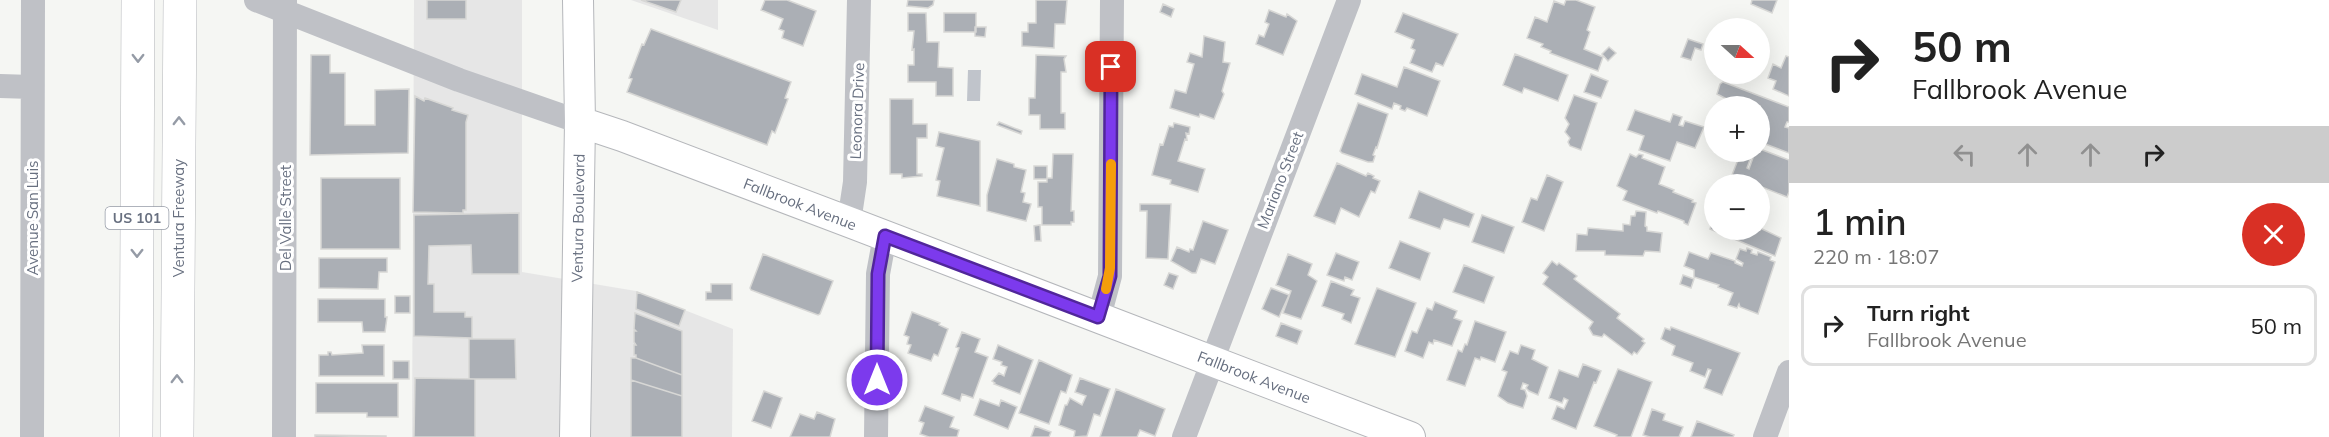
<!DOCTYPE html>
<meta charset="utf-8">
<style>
body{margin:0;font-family:Mulish,sans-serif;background:#f2f2f2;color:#222;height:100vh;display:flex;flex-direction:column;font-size:22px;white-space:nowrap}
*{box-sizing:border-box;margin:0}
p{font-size:20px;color:#767676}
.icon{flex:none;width:33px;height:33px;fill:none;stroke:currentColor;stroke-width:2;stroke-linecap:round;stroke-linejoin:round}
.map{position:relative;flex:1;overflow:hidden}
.sheet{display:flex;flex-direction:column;background:#fff;width:540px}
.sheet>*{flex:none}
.hud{background:#fff;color:#222;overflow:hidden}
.needle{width:39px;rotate:111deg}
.controls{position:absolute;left:1704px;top:18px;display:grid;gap:12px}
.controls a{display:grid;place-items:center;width:66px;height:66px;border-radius:50%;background:#fff;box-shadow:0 6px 24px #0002;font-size:30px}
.pin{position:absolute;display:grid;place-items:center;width:51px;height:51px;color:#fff;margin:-26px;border-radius:12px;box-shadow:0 3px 9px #0006}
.me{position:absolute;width:66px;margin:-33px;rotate:0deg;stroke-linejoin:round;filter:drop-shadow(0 0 4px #0008)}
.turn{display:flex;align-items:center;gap:21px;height:126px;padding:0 24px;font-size:27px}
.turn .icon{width:78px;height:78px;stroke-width:2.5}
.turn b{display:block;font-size:42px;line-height:51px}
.lanes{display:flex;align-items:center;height:57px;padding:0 24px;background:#0003;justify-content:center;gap:30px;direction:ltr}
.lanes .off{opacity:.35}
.round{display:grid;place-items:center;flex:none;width:63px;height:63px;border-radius:32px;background:#f2f2f2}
.head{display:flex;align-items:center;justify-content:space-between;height:102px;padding:0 24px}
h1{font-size:36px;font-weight:600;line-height:45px}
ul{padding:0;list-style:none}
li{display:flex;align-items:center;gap:18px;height:81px;margin:0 12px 9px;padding:0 12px;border:3px solid #e0e0e0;border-radius:12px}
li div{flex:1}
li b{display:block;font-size:22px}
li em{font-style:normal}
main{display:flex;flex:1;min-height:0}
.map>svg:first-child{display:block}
</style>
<main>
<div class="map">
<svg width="1789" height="437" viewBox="0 0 1789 437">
<rect width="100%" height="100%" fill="#f5f6f3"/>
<path fill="#e6e6e6" d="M414 0H522V272L636 291 733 329 732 437H412Z
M631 0H718V30L698 23Z"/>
<path fill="#c0c4cb" d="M968 70H981L980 101H967Z"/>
<path fill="#abafb5" stroke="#d7d7d5" stroke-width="1.5" d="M427 0H466V19H427Z
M641 0H681L676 12Z
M765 0H787L816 11 803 46 782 38 784 31 779 29 783 19 761 10Z
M908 0H934L933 5 928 8 907 6Z
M1036 0H1067L1065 24H1055L1054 48 1022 46V32H1028V23H1036Z
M1566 0H1576L1595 7 1587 30 1590 32 1584 49 1603 57 1598 71 1550 53 1551 51 1541 47 1543 44 1527 38 1535 17 1547 22 1554 1 1564 5Z
M1752 0H1777L1772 13 1751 4Z
M1163 4 1174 9 1171 17 1160 12Z
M1269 10 1286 17 1287 14 1297 21 1283 55 1256 44 1259 35 1264 37 1269 24 1265 22Z
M908 13H926L927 42H939L938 67 953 68V96H936V82H908V65H914V49L912 50 914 31H908Z
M944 13H976V32H944Z
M1403 13 1458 34 1443 66 1436 63 1432 72 1410 63 1415 50 1411 48 1414 40 1395 32Z
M975 27H986L985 37 975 36Z
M651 29 791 82 785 98 788 99 775 133 772 131 767 145 627 92 632 79 629 78 642 44 644 45Z
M1204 36 1225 42 1223 62 1230 63 1222 91 1224 94 1214 119 1200 114 1199 117 1170 108 1175 90 1186 93 1194 64 1187 62 1190 53 1202 57Z
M1688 39 1703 44 1701 50 1695 48 1691 60 1681 57Z
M1609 47 1616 53 1608 61 1602 54Z
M1515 54 1568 75 1558 101 1524 88 1522 93 1503 85Z
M311 55H330V73H345V125H375V90L409 89 408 153 310 155Z
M1036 55 1066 56 1064 59 1066 72H1061V113H1065V129H1040V115H1029V98H1035Z
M1786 56 1789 57V96L1773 89 1776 81 1768 78 1773 64 1781 68Z
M1404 67 1440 81 1427 116 1407 108 1405 111 1400 109 1401 106 1394 103 1392 109 1355 94 1362 74 1397 87Z
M1591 74 1608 81 1601 98 1584 92Z
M1723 82 1789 107V122H1787L1785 127 1789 128V153L1760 142V106L1727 105 1729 100 1717 94 1720 84Z
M1574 95 1597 103 1581 150 1570 146 1568 142 1570 138 1565 132 1569 124 1565 118Z
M415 96 424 101 425 98 453 108 452 110 468 115 466 122V210H463V213L413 212Z
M890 99H913V124H927V138H917V174H922V176L902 178V174H890Z
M1358 103 1388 114 1377 148 1376 147 1373 155 1375 156 1373 162H1368L1342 153 1340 151Z
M1635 110 1670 122 1673 114 1682 117 1679 125 1683 126 1685 121 1704 127 1695 148 1677 142 1670 161 1639 150 1644 136 1627 130Z
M999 122 1022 131 1021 134 997 125Z
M1174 123 1190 127 1189 134 1186 133 1187 140 1185 139 1178 161 1205 169 1198 192 1170 184 1171 180 1152 175 1160 144 1163 145 1169 126 1173 127Z
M939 132 980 141V206L937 196 940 181 936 180 944 148 936 146Z
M1760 149 1789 160V192L1787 197 1732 175 1741 152 1752 154 1747 168 1749 169 1755 152H1760Z
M1053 154H1073L1071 211H1074V222H1071V225H1042V207H1038V182H1047V178H1052Z
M1630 154 1636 157 1639 154 1643 155 1642 158 1665 167 1659 184 1674 190 1673 192 1693 200 1692 202 1696 203 1688 225 1684 223V221L1658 211 1657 213 1623 200 1627 191 1617 186Z
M997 159 1014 164V167L1026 170 1021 192 1025 193 1023 202 1031 204 1026 221 987 211V195Z
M1337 163 1366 176 1368 173 1374 176 1373 178 1380 181 1375 193 1371 191 1359 217 1341 208 1335 224 1314 216Z
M1034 166H1047V179H1034Z
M1547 175 1563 182 1544 231 1522 222 1531 198 1537 200Z
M321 178H400V249H321Z
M1419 191 1474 214 1469 227 1444 219 1440 229 1409 218Z
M1140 204H1171L1168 259 1146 258 1147 211H1140Z
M1636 211 1646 212 1645 226 1647 227V231L1662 233 1660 252 1645 251 1643 256 1605 255V251H1576L1577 234 1587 235 1588 228 1623 231V224L1630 225 1631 216H1635Z
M519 213V274H472L471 245 429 246 428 284H434V312H465V317H472V338L414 336V215Z
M1482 215 1514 227 1504 253 1472 242Z
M1714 217V230H1760V228L1781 238 1775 256 1710 229Z
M1203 221 1228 230 1215 264 1201 259 1196 273H1192L1171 261 1177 247 1189 252 1190 249 1193 250Z
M1040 225 1041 241H1035L1034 226Z
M1400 241 1430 253 1420 280 1389 268Z
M1747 248 1752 250 1751 253 1757 255 1758 252 1771 257 1770 260 1775 262 1758 314 1740 307 1739 304 1737 308 1728 305 1733 293 1718 287 1719 285 1694 277V270L1684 266 1689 252 1708 259 1711 253 1735 261V263L1742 266 1743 263 1736 259 1740 249 1746 251Z
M1336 253 1359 262 1352 280 1345 277 1344 281 1327 275Z
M763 254 833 281 820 314 818 315 751 290 750 288Z
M1288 254 1312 264 1308 275 1317 281 1301 319 1283 313 1291 291 1276 285Z
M319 258H387V272H379L378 289 319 288Z
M1552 261 1557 265 1559 263 1577 276 1574 279 1620 314 1617 318 1644 339 1642 341 1645 343 1637 354 1634 352 1632 355 1604 334 1602 337 1593 335 1589 328 1593 322 1543 284 1548 277 1543 273Z
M1464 265 1494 277 1484 303 1453 292Z
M1169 273 1178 276 1173 289 1164 285Z
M1683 275 1694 279 1691 288 1680 284Z
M1331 281 1354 290 1351 295 1360 298 1351 323 1342 319 1344 314 1322 306Z
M711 284H732V300H706V292H711Z
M1271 288 1289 295 1279 317 1262 309Z
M1377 288 1416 303 1395 357 1355 344Z
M637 292 685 310 679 326 636 309Z
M395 296H410V313H395Z
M318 299H385V317H387L385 332H363L362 322H318Z
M1435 302 1457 311 1454 318 1462 321 1452 346 1434 340 1433 344 1429 342 1423 358 1405 351 1412 331 1417 333 1427 308 1432 310Z
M912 312 940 323 939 325 948 329 938 356 934 354 931 361 908 353 911 345 907 344 909 337 904 335Z
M635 313 682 331V375L636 358V355H634V345H636L634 342V331H636L634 329Z
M1475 321 1506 332 1495 362 1481 357 1480 360 1475 358 1465 386 1447 380 1458 350 1462 352 1465 344 1467 345Z
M1281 323 1302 331 1297 344 1276 336Z
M1671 327 1740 353 1722 395 1704 388 1711 370 1708 369 1705 377 1690 371 1693 363 1672 355 1675 346 1661 339 1665 328 1670 330Z
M962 332 980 339 975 352 988 357 973 398 962 394 960 401 942 394 959 348 956 347Z
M469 339H515L516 379H469Z
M362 345H384V376H319V355H328V352H331L332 355 363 353Z
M998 345 1033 360 1020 394 994 384 995 383 992 381 999 373 1004 376 1007 367 1001 365 1002 362 993 359Z
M1521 345 1535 350 1532 359 1548 367 1538 395 1529 391 1526 388 1528 385 1523 383 1521 389 1525 390 1527 396 1523 408 1508 403 1498 396 1507 372 1502 370 1510 351 1518 354Z
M631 358H636L682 375V396L631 380Z
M1039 360 1072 375 1066 393 1061 391 1049 424 1019 413Z
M393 361H409V379H393Z
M1583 364 1601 371 1596 383 1594 382 1576 429 1552 419 1557 406 1564 409 1568 400 1564 398 1562 403 1549 398 1559 370 1578 377Z
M1618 369 1652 382 1631 437H1616L1617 435 1594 426Z
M415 378 475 379V437H414Z
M1080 378 1110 389 1100 416 1094 414 1087 436 1074 437 1075 431 1059 425 1065 405H1067L1070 398 1082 405 1086 396 1075 392Z
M631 380 682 396V437H631Z
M316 383H398V417H367V413H316Z
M1116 389 1165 409 1155 436 1140 430 1137 437H1100Z
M764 391 782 398 771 428 752 421Z
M980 399 999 406 1001 400 1017 407 1008 429 974 415Z
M925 406 954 417 950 427 959 430 957 437H929L920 434 924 423 919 421Z
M1652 409 1665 414 1663 420 1683 427 1679 437H1650L1643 435Z
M817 412 835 419 830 437H790L800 414 814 419Z
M1697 421 1734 435 1733 437H1691Z
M1035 426 1051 432 1049 437H1031Z
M315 435 386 436V437H315Z"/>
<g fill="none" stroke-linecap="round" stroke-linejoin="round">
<g stroke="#b5b7bb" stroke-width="32">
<path id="major" d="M580 122 622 136 849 222 1410 437
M575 437 580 122 578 0"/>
</g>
<g stroke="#b4b6ba" stroke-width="34">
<path id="highway" d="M136 437 138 0
M177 437 180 0"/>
</g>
<path stroke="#bfc1c6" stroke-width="24" d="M256 0 459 80 580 122
M0 86 32 87
M849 222 855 182 859 0
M1099 317 1110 276 1112 0
M1212 361 1349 0
M32 437 33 0
M284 437 285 0
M876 437 878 274 885 236
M1184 437 1213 361
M1765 437 1789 372"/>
<use href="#major" stroke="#fff" stroke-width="30"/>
<use href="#highway" stroke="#fff" stroke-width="33"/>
</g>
<defs><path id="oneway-chevron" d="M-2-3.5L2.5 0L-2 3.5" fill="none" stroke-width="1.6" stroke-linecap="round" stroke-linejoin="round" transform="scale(1.5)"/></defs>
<g stroke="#959ba6">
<use href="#oneway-chevron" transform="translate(138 58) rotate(90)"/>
<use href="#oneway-chevron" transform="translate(179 121) rotate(-90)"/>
<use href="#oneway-chevron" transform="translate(137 253) rotate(90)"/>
<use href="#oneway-chevron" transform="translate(177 379) rotate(-90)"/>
</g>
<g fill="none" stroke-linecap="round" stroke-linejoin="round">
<g stroke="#51269a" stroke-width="15">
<path id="route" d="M877 380 878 274 885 236 1098 317 1110 276 1111 67"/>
</g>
<use href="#route" stroke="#7c3aed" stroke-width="10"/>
<path stroke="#f59e0b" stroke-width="10" d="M1106 289 1110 268 1111 164"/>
</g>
<g text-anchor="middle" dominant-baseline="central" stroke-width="6" stroke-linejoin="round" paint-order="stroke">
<rect fill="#fff" stroke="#959ba6" stroke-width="1.5" x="105.5" y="207" width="63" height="22" rx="4.5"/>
<g font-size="14" font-weight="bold" fill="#687080">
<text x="137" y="218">US 101</text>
</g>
<g font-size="15" fill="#687080" stroke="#fff">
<text transform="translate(857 111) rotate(-88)">Leonora Drive</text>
<text transform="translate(1280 180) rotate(-69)">Mariano Street</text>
<text transform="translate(800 204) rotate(21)">Fallbrook Avenue</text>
<text transform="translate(32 218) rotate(-90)">Avenue San Luis</text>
<text transform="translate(178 218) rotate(-90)">Ventura Freeway</text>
<text transform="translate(285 218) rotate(-90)">Del Valle Street</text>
<text transform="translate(578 218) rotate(-89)">Ventura Boulevard</text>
<text transform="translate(1254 377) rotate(21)">Fallbrook Avenue</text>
</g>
</g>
</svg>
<div class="controls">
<a><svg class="needle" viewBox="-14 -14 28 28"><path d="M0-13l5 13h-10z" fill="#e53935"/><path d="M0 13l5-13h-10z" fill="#767676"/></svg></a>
<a>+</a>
<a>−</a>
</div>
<div class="pin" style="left:1111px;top:67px;background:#d93025"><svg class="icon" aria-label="arrive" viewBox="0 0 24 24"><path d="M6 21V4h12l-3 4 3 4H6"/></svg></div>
<svg class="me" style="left:877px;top:380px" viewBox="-20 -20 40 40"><circle r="17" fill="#7c3aed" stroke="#fff" stroke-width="3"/><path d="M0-11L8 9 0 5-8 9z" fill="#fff"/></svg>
</div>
<section class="sheet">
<div class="hud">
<div class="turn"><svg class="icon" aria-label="right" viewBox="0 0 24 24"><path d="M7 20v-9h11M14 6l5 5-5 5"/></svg><div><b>50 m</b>Fallbrook Avenue</div></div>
<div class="lanes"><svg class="icon off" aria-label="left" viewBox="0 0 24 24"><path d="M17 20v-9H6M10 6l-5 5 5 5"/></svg><svg class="icon off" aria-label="ahead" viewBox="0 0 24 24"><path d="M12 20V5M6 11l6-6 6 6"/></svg><svg class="icon off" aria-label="ahead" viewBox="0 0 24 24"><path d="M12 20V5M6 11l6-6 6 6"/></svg><svg class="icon" aria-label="right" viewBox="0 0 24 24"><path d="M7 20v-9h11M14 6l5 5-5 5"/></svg></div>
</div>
<div class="head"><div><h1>1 min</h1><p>220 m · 18:07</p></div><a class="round" style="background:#d93025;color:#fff"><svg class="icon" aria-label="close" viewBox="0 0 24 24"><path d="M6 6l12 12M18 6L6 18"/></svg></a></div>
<ul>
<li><svg class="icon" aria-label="right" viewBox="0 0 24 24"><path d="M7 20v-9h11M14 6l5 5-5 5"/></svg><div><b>Turn right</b><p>Fallbrook Avenue</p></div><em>50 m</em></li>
</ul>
</section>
</main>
